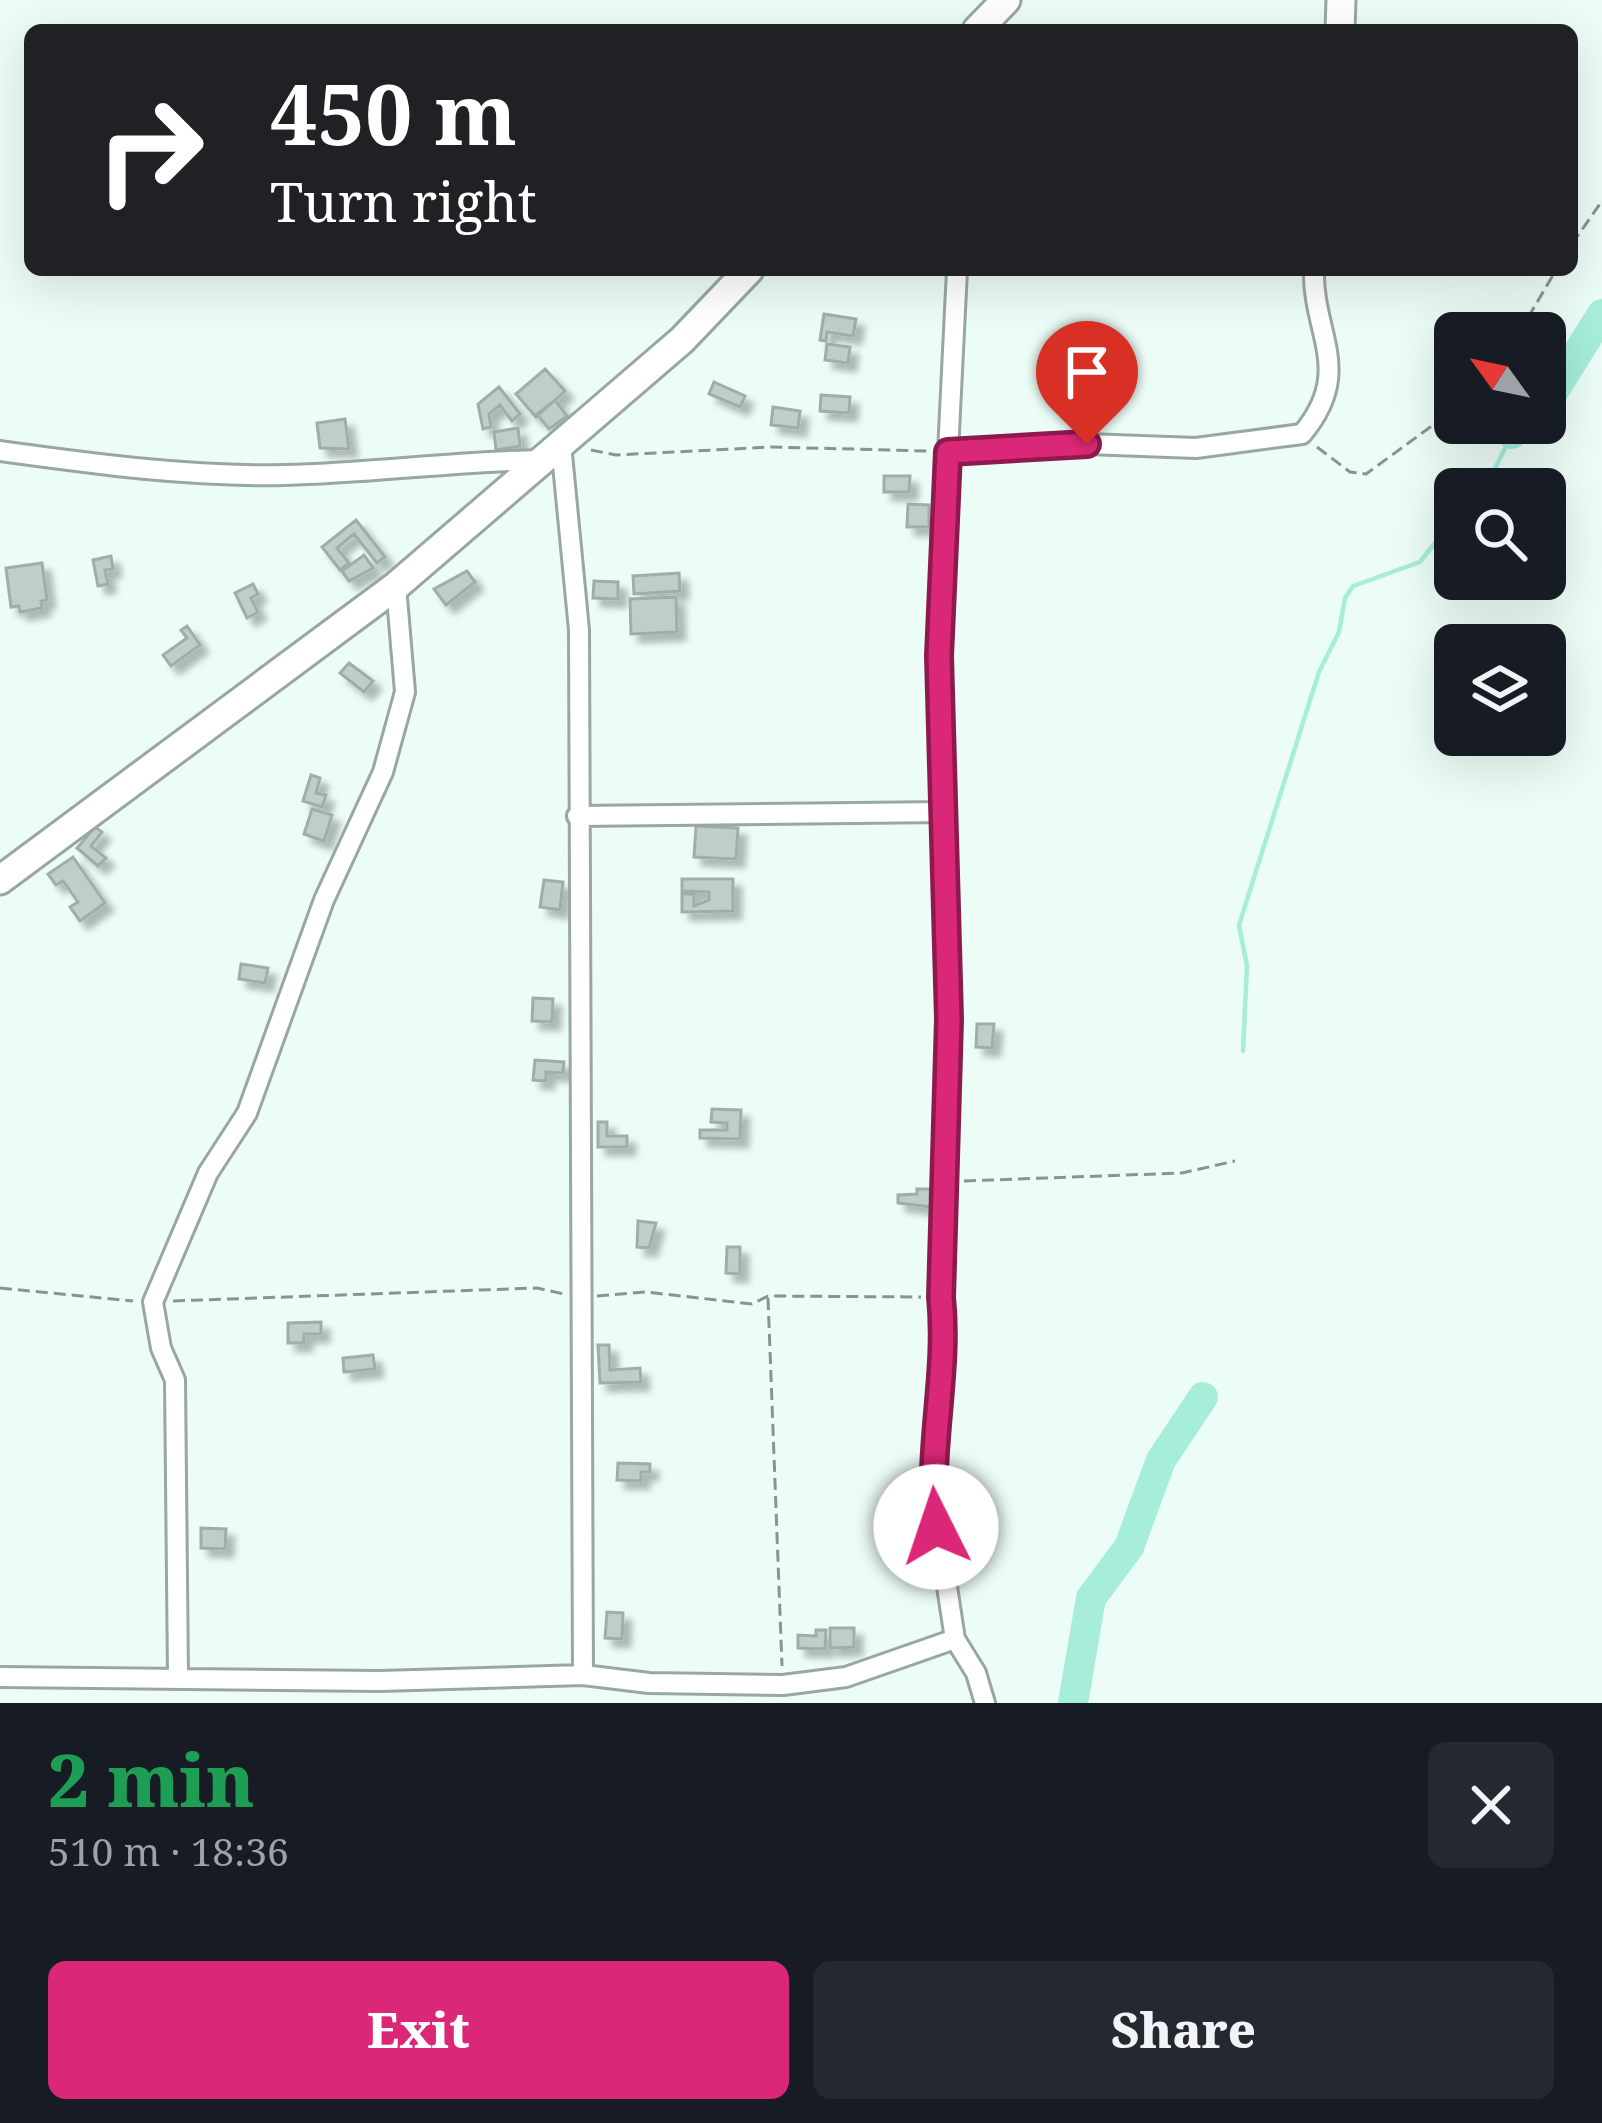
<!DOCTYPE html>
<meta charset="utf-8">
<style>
body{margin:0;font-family:"Noto Serif",serif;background:#242831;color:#f1f3f6;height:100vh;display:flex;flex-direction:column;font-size:45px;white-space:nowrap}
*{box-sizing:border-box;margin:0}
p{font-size:39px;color:#9ea1a6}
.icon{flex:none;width:66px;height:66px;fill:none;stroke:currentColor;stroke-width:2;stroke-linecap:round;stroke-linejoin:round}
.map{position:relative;height:1703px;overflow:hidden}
.sheet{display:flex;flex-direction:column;background:#171b24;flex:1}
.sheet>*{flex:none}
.banner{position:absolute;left:24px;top:24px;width:1554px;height:252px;border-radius:18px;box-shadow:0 12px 48px #0002;background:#202124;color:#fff;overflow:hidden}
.needle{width:78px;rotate:303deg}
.tools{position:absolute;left:1434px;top:312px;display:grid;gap:24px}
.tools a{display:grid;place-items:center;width:132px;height:132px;border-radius:18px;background:#171b24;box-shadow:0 12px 48px #0002;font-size:60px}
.pin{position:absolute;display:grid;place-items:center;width:102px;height:102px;color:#fff;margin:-123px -51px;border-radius:50% 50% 50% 0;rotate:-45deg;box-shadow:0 0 12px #0007}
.pin .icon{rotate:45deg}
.me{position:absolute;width:132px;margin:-66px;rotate:356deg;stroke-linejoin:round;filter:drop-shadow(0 0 9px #0008)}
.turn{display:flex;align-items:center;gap:42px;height:252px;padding:0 48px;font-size:54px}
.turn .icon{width:156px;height:156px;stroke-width:2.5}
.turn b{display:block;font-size:84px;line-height:102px}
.round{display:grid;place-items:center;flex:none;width:126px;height:126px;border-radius:18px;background:#242831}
.summary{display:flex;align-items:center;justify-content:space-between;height:204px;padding:0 48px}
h1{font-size:72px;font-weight:800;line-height:90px;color:#1e9e55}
.action{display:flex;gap:24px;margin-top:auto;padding:24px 48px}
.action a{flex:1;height:138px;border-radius:18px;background:#db2777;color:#fff;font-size:48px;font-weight:800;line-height:138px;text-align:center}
.action a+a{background:#242831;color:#f1f3f6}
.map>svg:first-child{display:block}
</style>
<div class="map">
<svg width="1602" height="1703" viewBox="0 0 1602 1703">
<defs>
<filter id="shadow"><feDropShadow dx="8" dy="8" stdDeviation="3" flood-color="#0004"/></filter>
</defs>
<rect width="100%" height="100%" fill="#ecfcf7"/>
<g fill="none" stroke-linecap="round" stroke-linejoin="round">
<path stroke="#a6eeda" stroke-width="4.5" d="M1485 489 1512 434
M1243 1051 1247 966 1239 925 1319 672 1339 632 1345 598 1353 586 1420 562 1455 517"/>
<path stroke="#a6eeda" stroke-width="30" d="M1545 405 1602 314
M1512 434 1526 423
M1073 1703 1091 1598 1129 1547 1161 1460 1203 1397"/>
</g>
<path fill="#bfcec9" stroke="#a0aea9" stroke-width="3" filter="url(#shadow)" d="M824 314 856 319 853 336 827 332 826 341 820 340Z
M827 344 850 347 848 363 825 360Z
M545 369 565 391 536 417 516 394Z
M714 382 745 396 740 407 709 394Z
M499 387 520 414 512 421 500 405 489 414 491 427 483 429 478 404Z
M821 395 850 397 849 413 820 411Z
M555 400 567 416 549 429 537 414Z
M773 407 800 411 798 428 771 425Z
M345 419 349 449 320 448 317 423Z
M518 428 520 446 496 450 494 432Z
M884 476H910L909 492H884Z
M908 504 929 505V527H907Z
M356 520 385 557 377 563 354 534 337 548 349 563 340 570 322 547Z
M364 555 373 568 349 581 342 571Z
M111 556 113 569 105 570 108 584 98 586 93 560Z
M42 563 47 600 41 601 42 608 20 612 19 606 11 607 6 568Z
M467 571 475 582 446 605 434 589Z
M679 573 680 591 634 594 633 576Z
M594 581 618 582V599L593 598Z
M253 584 258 594 251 598 258 612 247 618 235 593Z
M676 597 677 632 631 634 630 599Z
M187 626 200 645 171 666 163 655 187 638 181 630Z
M349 663 373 681 364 692 340 673Z
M311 775 320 778 316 793 326 795 322 807 303 801Z
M312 809 332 815 324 841 304 834Z
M696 826 738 828 736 859 694 857Z
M95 827 102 832 91 846 106 858 98 866 77 848Z
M73 857 105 903 80 921 70 907 78 902 63 881 56 885 48 874Z
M682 879H733V911L682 912V894H694V906L709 900V892L682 891Z
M544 880 563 882 560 910 540 907Z
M241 964 268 968 265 983 239 979Z
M533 998 553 999 552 1022 532 1021Z
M977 1024H994L992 1048 976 1047Z
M535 1060 564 1062 563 1073 546 1072V1081L533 1080Z
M712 1109 741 1110 740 1139 700 1138V1130H727V1123L711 1122Z
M598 1122H607V1136H627V1147H598Z
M917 1189H930L931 1207 898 1203V1195L917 1194Z
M638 1221 656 1223 649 1248 637 1247Z
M727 1247H740V1274L726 1273Z
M321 1322V1334H304V1343H288V1323Z
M598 1345H609L610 1370 640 1368 641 1382 600 1383Z
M373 1355 375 1369 344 1372 343 1358Z
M618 1463 650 1464V1472H641V1481L617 1480Z
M201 1528 226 1529 225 1549 201 1548Z
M607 1612 623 1613 622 1639 605 1638Z
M830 1628H854V1647L830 1648Z
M816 1630H826L825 1649 798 1648V1635L816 1636Z"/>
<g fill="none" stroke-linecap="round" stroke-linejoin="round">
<g stroke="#99a7a2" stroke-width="24">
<path id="street" d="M957 270 948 452 1087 444 1196 448 1302 434C1355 371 1312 333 1314 270
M561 444 579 630 583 1675
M0 451C95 464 189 477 285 475 371 473 456 461 542 460
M577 816 946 812
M955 1639 976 1673 985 1703
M0 1677 380 1681 583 1675 649 1683 783 1685 846 1677 955 1639 931 1482 945 1341 941 1297 949 1019 939 656 948 452
M178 1677 175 1380 161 1348 153 1302 208 1173 247 1113 324 900 383 772 405 692 396 586"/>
</g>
<g stroke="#99a7a2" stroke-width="33">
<path id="secondary" d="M977 30 1006 0
M1340 30 1341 0
M0 880 396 586 682 340 749 270"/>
</g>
<path stroke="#899491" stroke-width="3" stroke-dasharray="12 6" stroke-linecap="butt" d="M1572 244 1602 201
M1519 333 1556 270
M1317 447 1350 472 1366 474 1455 409
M591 450 616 455 771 447 928 451
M964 1181 1182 1173 1235 1161
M0 1288 133 1301
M597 1296 646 1292 752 1304 768 1296 921 1297
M768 1298 782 1666
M173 1301 537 1288 564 1294"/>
<use href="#street" stroke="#fff" stroke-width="18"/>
<use href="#secondary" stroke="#fff" stroke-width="27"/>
</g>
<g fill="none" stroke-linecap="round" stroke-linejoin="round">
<g stroke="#8e194d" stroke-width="30">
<path id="route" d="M936 1527C927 1449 949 1374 941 1297L949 1019 939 656 948 452 1087 444"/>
</g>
<use href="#route" stroke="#db2777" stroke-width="21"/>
</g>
</svg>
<div class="tools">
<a><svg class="needle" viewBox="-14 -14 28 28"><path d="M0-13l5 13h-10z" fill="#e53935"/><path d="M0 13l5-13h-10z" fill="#9ea1a6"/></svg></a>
<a><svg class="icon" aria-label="search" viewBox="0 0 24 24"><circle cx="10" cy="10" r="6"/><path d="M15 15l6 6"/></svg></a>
<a><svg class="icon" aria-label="layers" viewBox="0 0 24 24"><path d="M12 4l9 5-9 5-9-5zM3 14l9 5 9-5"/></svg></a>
</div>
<div class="pin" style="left:1087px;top:444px;background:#d93025"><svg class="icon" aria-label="arrive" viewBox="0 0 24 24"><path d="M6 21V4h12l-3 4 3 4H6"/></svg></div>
<svg class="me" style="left:936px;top:1527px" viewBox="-20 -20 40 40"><circle r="19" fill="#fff"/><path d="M0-13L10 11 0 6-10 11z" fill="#db2777"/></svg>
<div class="banner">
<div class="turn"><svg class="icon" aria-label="right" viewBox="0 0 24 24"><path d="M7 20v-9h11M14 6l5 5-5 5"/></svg><div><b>450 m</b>Turn right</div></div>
</div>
</div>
<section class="sheet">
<div class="summary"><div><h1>2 min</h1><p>510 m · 18:36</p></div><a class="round"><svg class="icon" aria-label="close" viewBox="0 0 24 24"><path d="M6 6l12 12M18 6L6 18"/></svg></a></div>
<div class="action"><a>Exit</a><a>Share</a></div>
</section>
